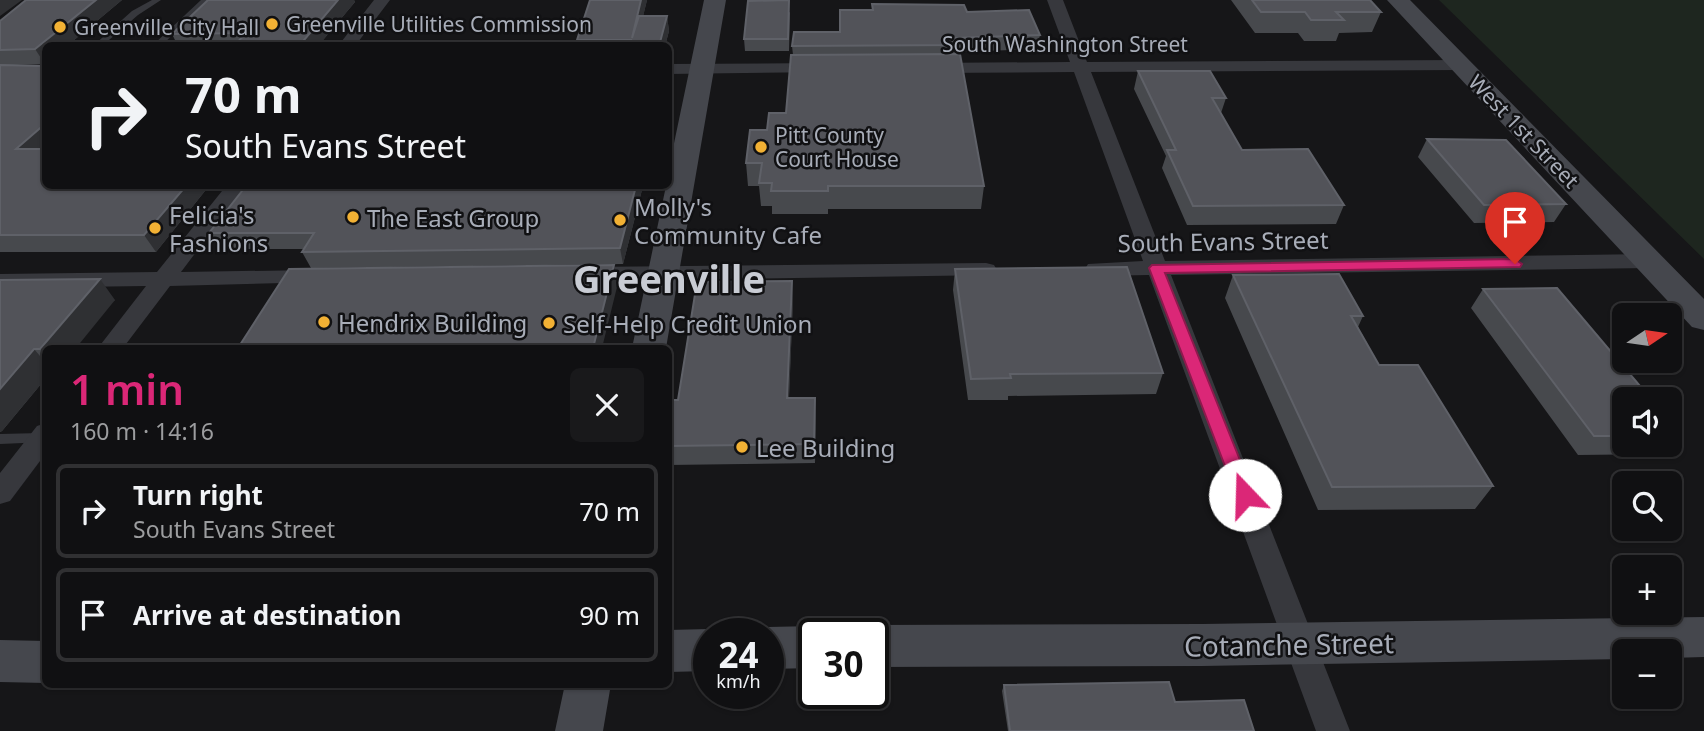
<!DOCTYPE html>
<meta charset="utf-8">
<style>
body{margin:0;font-family:"Noto Sans",sans-serif;background:#19191b;color:#f1f3f6;height:100vh;display:flex;flex-direction:column;font-size:26px;white-space:nowrap}
*{box-sizing:border-box;margin:0}
p{font-size:23px;color:#9c9d9f}
.icon{flex:none;width:38px;height:38px;fill:none;stroke:currentColor;stroke-width:2;stroke-linecap:round;stroke-linejoin:round}
.map{position:relative;flex:1;overflow:hidden}
.details{position:absolute;left:42px;top:345px;width:630px;height:343px;display:flex;flex-direction:column;background:#101012;border-radius:10px;box-shadow:0 2px 5px #0004,0 0 0 2px #303032}
.details>*{flex:none}
.hud{position:absolute;left:42px;top:42px;width:630px;height:147px;border-radius:10px;box-shadow:0 2px 5px #0004,0 0 0 2px #303032;background:#101012;color:#f1f3f6;overflow:hidden}
.needle{width:46px;rotate:77deg}
.tools{position:absolute;left:1612px;top:303px;display:grid;gap:14px}
.tools a{display:grid;place-items:center;width:70px;height:70px;border-radius:10px;background:#101012;box-shadow:0 2px 5px #0004,0 0 0 2px #303032;font-size:35px}
.speed{position:absolute;left:693px;top:618px;display:flex;gap:14px;font-size:35px;font-weight:700;text-align:center}
.speed>*{display:grid;place-content:center;width:91px;height:91px;border-radius:50%;background:#101012;box-shadow:0 2px 5px #0004,0 0 0 2px #303032;line-height:1}
.speed small{font-size:18px;font-weight:400}
.speed .limit{border:4px solid #111;border-radius:10px;background:#fff;color:#111}
.pin{position:absolute;display:grid;place-items:center;width:60px;height:60px;color:#fff;margin:-72px -30px;border-radius:50% 50% 50% 0;rotate:-45deg;box-shadow:0 0 7px #0007}
.pin .icon{rotate:45deg}
.me{position:absolute;width:77px;margin:-38px;rotate:339deg;stroke-linejoin:round;filter:drop-shadow(0 0 5px #0008)}
.turn{display:flex;align-items:center;gap:24px;height:147px;padding:0 28px;font-size:32px}
.turn .icon{width:91px;height:91px;stroke-width:2.5}
.turn b{display:block;font-size:49px;line-height:60px}
.round{display:grid;place-items:center;flex:none;width:74px;height:74px;border-radius:10px;background:#19191b}
.summary{display:flex;align-items:center;justify-content:space-between;height:119px;padding:0 28px}
h1{font-size:42px;font-weight:600;line-height:52px;color:#db2777}
ul{padding:0;list-style:none}
li{display:flex;align-items:center;gap:21px;height:94px;margin:0 14px 10px;padding:0 14px;border:4px solid #303032;border-radius:10px}
li div{flex:1}
li b{display:block;font-size:26px}
li em{font-style:normal}
.map>svg:first-child{display:block}
</style>
<div class="map">
<svg width="1704" height="731" viewBox="0 0 1704 731">
<rect width="100%" height="100%" fill="#161618"/>
<path fill="#1e261f" d="M1439 0H1704V259Z"/>
<g fill="none" stroke-linecap="round" stroke-linejoin="round">
<path fill="#37383d" fill-rule="evenodd" d="M152 0H161L138 15 102 46H93L132 11Z
M201 0H209L161 46H152Z
M41 433 46 434V442L0 444V434Z"/>
<path fill="#37383d" fill-rule="evenodd" d="M374 0H390L355 46H338Z
M1047 0H1063L1087 62 1461 60 1469 65 1461 70 1091 72 1165 261 1649 254 1657 256 1660 261 1657 266 1649 268 1171 275 1350 731H1316L1149 275 1096 276 1088 274 1085 269 1088 264 1143 261 1074 72 928 73 920 68 928 63 1070 62Z
M822 63 828 64 830 68 828 72 668 74V64Z
M226 186H246L181 272 314 270 322 272 325 277 322 282 170 286 123 348H98L146 286 0 288V274L157 272Z
M986 263 994 265 997 270 994 275 585 281 577 279 574 274 577 269 585 267Z
M46 423V453L10 501 0 504V473L37 426Z"/>
<path fill="#45474d" fill-rule="evenodd" d="M704 0H726L666 348H632L666 186H668V172Z
M1387 0H1410L1704 299V330L1692 327Z
M1704 617V657L1670 658V651H1624V659L1202 666 873 667V634H856L873 625 1202 624Z
M814 626 831 634H814V668L768 669V634H752L768 627Z
M709 629 721 634H709V671L668 672V630Z
M0 640 46 641V683L0 682Z
M565 684H611L603 731H555Z"/>
</g>
<path fill="#47494d" d="M26 0H122L67 46H46L45 64 12 65 46 186H209L156 252H0V21Z
M208 0H354L355 2 318 46H178L172 34Z
M590 0H647L643 16H667L669 31 665 46H578L577 40Z
M1231 0H1370L1381 12 1372 32 1339 33 1336 41H1304L1298 33H1255Z
M872 4 967 12 1040 35 1037 49 956 52 984 186 981 209H828V214H772V206H761L759 186H748L746 163 767 130 786 113 793 55 792 46 840 32 872 10Z
M790 12 789 51H745L744 39Z
M1138 71 1226 98 1221 113 1242 150 1344 205 1336 224 1187 225 1162 168 1166 156 1134 89Z
M1427 139 1566 204 1554 222 1474 223 1418 157Z
M246 186H643L623 264 311 268 302 252 304 249H219L209 233Z
M955 269 1163 373 1156 394 1008 396V400H968L953 290Z
M1233 275 1363 316 1358 327 1379 365 1493 486 1475 509 1318 510 1225 298Z
M0 280 115 300 46 348V378L2 431 0 432Z
M1483 289 1624 399V444H1670V421L1681 435 1663 454 1578 455 1471 308Z
M793 300 789 398 816 417 815 463 668 465V400H678Z
M1004 685 1254 731H1008L1002 691Z"/>
<path fill="#2f3033" d="M0 0H22L0 16Z
M96 0H122L67 46H46L45 64 35 49Z
M338 0H354L355 2 318 46H299Z
M641 0H647L636 46 632 38Z
M667 16 669 31 665 46H659Z
M46 123V149H16Z
M186 186H209L156 252 144 235Z
M636 186H643L623 264 620 248Z
M614 265 618 283 602 348H593Z
M100 279 115 300 76 348H46V355L40 349Z
M792 281 793 300 788 418 787 398Z
M34 349 46 363V378L2 431 0 432V389Z
M815 398 816 417 815 463 814 444Z"/>
<path fill="#525359" stroke="#5f6168" stroke-width="2" d="M26 0H96L35 49 0 50V21Z
M208 0H338L299 46H234L246 33 172 34Z
M590 0H641L632 38 639 16H667L659 46H630L631 40H577Z
M789 0 788 39H744L748 1Z
M1252 0H1370L1381 12H1336L1344 20H1311L1305 12H1261Z
M872 4 964 5 967 12 1029 10 1040 35 956 38 957 45 792 46 794 32H840V10H873Z
M960 54 984 186H828V191H771L772 183H759L762 163H746L750 130H767L769 113H786L791 55Z
M0 65 46 66V123L16 149H46V186H186L144 235H0Z
M1138 71H1210L1226 98H1212L1242 150 1308 149 1344 205 1193 206 1167 150H1176Z
M1427 139 1506 140 1566 204 1484 205Z
M246 186H636L620 248 302 252 314 233H209Z
M614 265 593 348H238L289 269Z
M1127 267 1163 373 1010 374 1011 378 971 379 955 269Z
M1339 274 1363 316H1351L1379 365H1418L1493 486 1332 487 1233 275Z
M100 279 40 349H34L0 389V280Z
M792 281 787 398H815L814 444 668 446V400H678L697 282Z
M1557 288 1651 399H1624V436H1594L1483 289Z
M1670 421 1681 435H1670Z
M1169 682 1175 702 1244 700 1254 731H1010L1004 685Z"/>
<path fill="#db2777" stroke="#8e194d" stroke-width="2" d="M1515 259 1522 264 1520 267 1165 273 1254 495 1251 500 1245 503 1238 500 1149 268 1152 265Z"/>
<g fill="#f2b134" stroke="#111113" stroke-width="2.5">
<circle cx="272" cy="24" r="7"/>
<circle cx="60" cy="27" r="7"/>
<circle cx="761" cy="147" r="7"/>
<circle cx="353" cy="217" r="7"/>
<circle cx="620" cy="220" r="7"/>
<circle cx="155" cy="228" r="7"/>
<circle cx="324" cy="322" r="7"/>
<circle cx="549" cy="323" r="7"/>
<circle cx="742" cy="447" r="7"/>
</g>
<g text-anchor="middle" dominant-baseline="central" stroke-width="5" stroke-linejoin="round" paint-order="stroke">
<g font-size="21" fill="#a8adb8" stroke="#111113" text-anchor="start">
<text x="286" y="24">Greenville Utilities Commission</text>
<text x="74" y="27">Greenville City Hall</text>
<text x="775" y="135">Pitt County<tspan x="775" dy="24">Court House</tspan></text>
</g>
<g font-size="21" fill="#a8adb8" stroke="#111113">
<text x="1065" y="44">South Washington Street</text>
<text transform="translate(1524 131) rotate(46)">West 1st Street</text>
</g>
<g font-size="24" fill="#a8adb8" stroke="#111113" text-anchor="start">
<text x="634" y="206">Molly's<tspan x="634" dy="28">Community Cafe</tspan></text>
<text x="169" y="214">Felicia's<tspan x="169" dy="28">Fashions</tspan></text>
<text x="367" y="217">The East Group</text>
<text x="338" y="322">Hendrix Building</text>
<text x="563" y="323">Self-Help Credit Union</text>
<text x="756" y="447">Lee Building</text>
</g>
<g font-size="24" fill="#a8adb8" stroke="#111113">
<text transform="translate(1223 241) rotate(-1)">South Evans Street</text>
</g>
<g font-size="28" fill="#a8adb8" stroke="#111113">
<text transform="translate(1289 644) rotate(-1)">Cotanche Street</text>
</g>
<g font-size="38" font-weight="bold" fill="#c9ccd4" stroke="#111113">
<text x="669" y="278">Greenville</text>
</g>
</g>
</svg>
<div class="tools">
<a><svg class="needle" viewBox="-14 -14 28 28"><path d="M0-13l5 13h-10z" fill="#e53935"/><path d="M0 13l5-13h-10z" fill="#9c9d9f"/></svg></a>
<a><svg class="icon" aria-label="sound" viewBox="0 0 24 24"><path d="M4 9h4l5-4v14l-5-4H4zM17 9q2 3 0 6"/></svg></a>
<a><svg class="icon" aria-label="search" viewBox="0 0 24 24"><circle cx="10" cy="10" r="6"/><path d="M15 15l6 6"/></svg></a>
<a>+</a>
<a>−</a>
</div>
<div class="speed"><div>24<small>km/h</small></div><div class="limit">30</div></div>
<div class="pin" style="left:1515px;top:264px;background:#d93025"><svg class="icon" aria-label="arrive" viewBox="0 0 24 24"><path d="M6 21V4h12l-3 4 3 4H6"/></svg></div>
<svg class="me" style="left:1245px;top:495px" viewBox="-20 -20 40 40"><circle r="19" fill="#fff"/><path d="M0-13L10 11 0 6-10 11z" fill="#db2777"/></svg>
<div class="hud">
<div class="turn"><svg class="icon" aria-label="right" viewBox="0 0 24 24"><path d="M7 20v-9h11M14 6l5 5-5 5"/></svg><div><b>70 m</b>South Evans Street</div></div>
</div>
<section class="details">
<div class="summary"><div><h1>1 min</h1><p>160 m · 14:16</p></div><a class="round"><svg class="icon" aria-label="close" viewBox="0 0 24 24"><path d="M6 6l12 12M18 6L6 18"/></svg></a></div>
<ul>
<li><svg class="icon" aria-label="right" viewBox="0 0 24 24"><path d="M7 20v-9h11M14 6l5 5-5 5"/></svg><div><b>Turn right</b><p>South Evans Street</p></div><em>70 m</em></li>
<li><svg class="icon" aria-label="arrive" viewBox="0 0 24 24"><path d="M6 21V4h12l-3 4 3 4H6"/></svg><div><b>Arrive at destination</b></div><em>90 m</em></li>
</ul>
</section>
</div>
